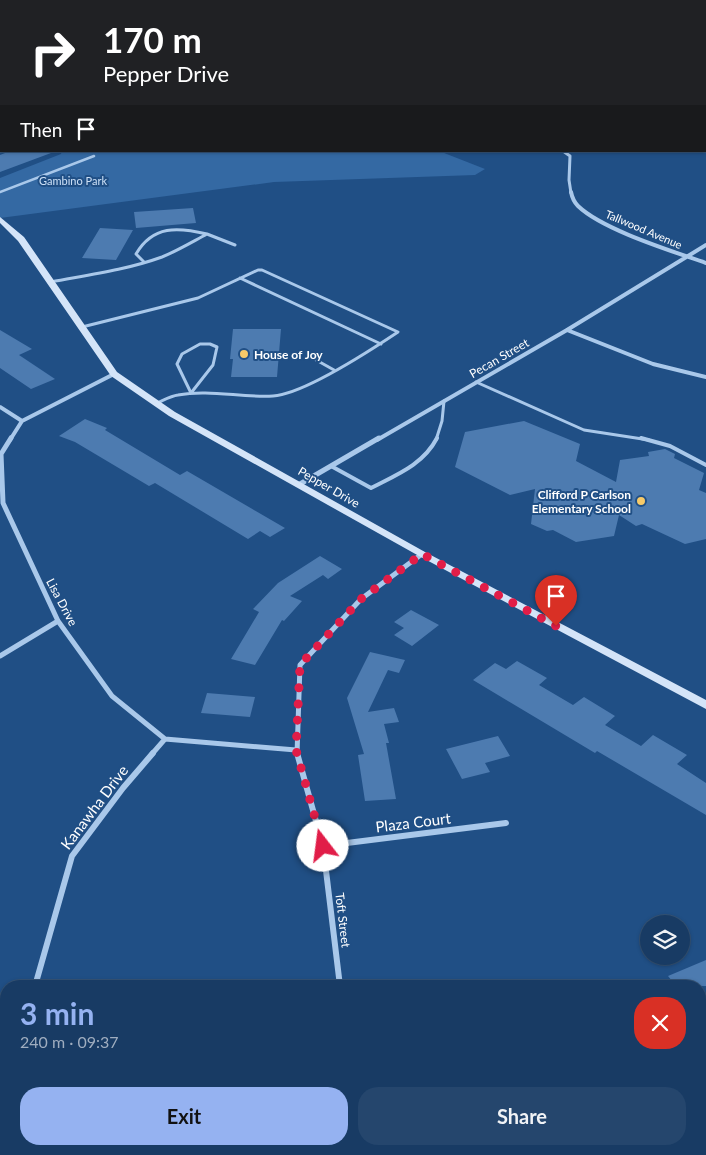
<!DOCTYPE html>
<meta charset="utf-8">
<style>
body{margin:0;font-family:Lato,sans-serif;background:#25466d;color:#f1f3f6;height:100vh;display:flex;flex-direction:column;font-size:19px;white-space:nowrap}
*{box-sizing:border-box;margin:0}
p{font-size:16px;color:#9fadbf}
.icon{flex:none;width:28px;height:28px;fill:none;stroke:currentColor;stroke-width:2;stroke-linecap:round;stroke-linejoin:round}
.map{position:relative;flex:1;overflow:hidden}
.drawer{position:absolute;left:0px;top:980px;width:706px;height:175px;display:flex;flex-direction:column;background:#183b64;border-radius:20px 20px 0 0;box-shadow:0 1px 4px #0004,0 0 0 1px #365578}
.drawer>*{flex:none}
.banner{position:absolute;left:0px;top:0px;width:706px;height:152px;box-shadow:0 1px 4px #0004,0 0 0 1px #365578;background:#202124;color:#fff;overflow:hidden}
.buttons{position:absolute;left:640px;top:915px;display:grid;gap:10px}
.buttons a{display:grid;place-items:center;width:50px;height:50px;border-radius:50%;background:#183b64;box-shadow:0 1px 4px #0004,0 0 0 1px #365578;font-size:25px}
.pin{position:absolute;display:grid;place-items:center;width:42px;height:42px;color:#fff;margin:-51px -21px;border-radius:50% 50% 50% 0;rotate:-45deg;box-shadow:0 0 5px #0007}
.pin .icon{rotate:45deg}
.me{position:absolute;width:55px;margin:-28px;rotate:345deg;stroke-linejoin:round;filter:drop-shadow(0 0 4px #0008)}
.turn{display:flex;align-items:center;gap:18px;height:105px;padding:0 20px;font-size:22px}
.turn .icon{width:65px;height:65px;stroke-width:2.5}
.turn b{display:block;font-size:35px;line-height:42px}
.then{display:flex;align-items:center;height:48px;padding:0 20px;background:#0003;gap:10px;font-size:19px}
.round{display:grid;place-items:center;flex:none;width:52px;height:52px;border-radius:20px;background:#25466d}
.head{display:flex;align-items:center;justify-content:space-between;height:85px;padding:0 20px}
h1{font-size:30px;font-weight:700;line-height:38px;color:#95b2f1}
.cta{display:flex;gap:10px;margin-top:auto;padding:10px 20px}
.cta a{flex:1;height:58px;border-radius:20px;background:#95b2f1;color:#111;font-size:20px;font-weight:700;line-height:58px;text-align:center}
.cta a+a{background:#25466d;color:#f1f3f6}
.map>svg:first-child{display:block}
</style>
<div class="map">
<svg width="706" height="1155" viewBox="0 0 706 1155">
<rect width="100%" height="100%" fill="#204f85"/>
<path fill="#3469a3" d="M62 151H439L485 169 475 175 274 182 0 218V178L61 154Z"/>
<path fill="#4d7bb0" d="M10 151H51V153L0 172V155Z
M193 208 196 223 136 228 134 212Z
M100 228 133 230 116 260 82 258Z
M233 329H281L277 377H231L233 359H230Z
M0 330 32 349 19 355 55 379 31 389 0 368Z
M85 419 107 428 105 430 180 475 187 471 285 528 270 537 260 531 248 539 155 483 149 486 75 442 59 436Z
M524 421 580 444 576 461 616 482 620 460 649 456 648 452 665 449 675 454 674 458 704 473 699 490 706 493V539L685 544 642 524 636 526 619 515 614 536 576 542 553 530 547 531 531 524 535 489 510 495 455 467 465 432Z
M320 556 342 569 328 579 323 575 290 596 302 601 284 621 282 620 255 665 231 659 259 612 253 609 278 583Z
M411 610 439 625 412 646 394 635 404 628 394 622Z
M370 652 405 660 399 673 388 670 368 712 394 708 399 722 384 724 389 743H386L396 799 365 801 358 755 364 754 347 698Z
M517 661 547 678 539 685 573 705 584 697 615 716 605 725 641 746 653 735 687 755 677 764 706 783V815L597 751 595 753 473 680 495 663 506 669Z
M207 693 255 697 250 717 201 713Z
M498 736 510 756 485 763 490 772 462 779 446 749Z
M706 960V986H676L668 976Z"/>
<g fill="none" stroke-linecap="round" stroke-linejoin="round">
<path stroke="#a9c8ea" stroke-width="2.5" d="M0 192 94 156"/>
<path stroke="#a9c8ea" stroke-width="3" d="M207 234 235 245
M240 278 381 344
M51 282C88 275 126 270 162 257 177 251 192 242 207 234 178 227 153 225 136 254L144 262
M82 327 198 298 258 270H262L398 332C371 350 303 394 273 396 242 398 209 389 178 395 171 396 164 400 157 403
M200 344H210L217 347 213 365 191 393 177 364 182 354Z
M309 356 334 370
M476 382 584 430 649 440
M436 440 442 421 444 401"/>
<path stroke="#a9c8ea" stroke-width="4" d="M641 438 670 446 706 465
M331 466 371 488C396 475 423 465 437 438"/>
<path stroke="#a9c8ea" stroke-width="3" d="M141 0 146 1
M357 0 361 1
M562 0 566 1
M563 151 570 156 569 180 571 193"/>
<path stroke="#a9c8ea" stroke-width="4" d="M571 192C572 197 574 202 578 206 603 230 672 251 706 263
M567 330 653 364 706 377
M0 407 22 421
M10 440 22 421 114 374
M377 440 567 330 706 245"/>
<path stroke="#a9c8ea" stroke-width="5" d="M11 438 1 454 3 503 58 621 112 696 165 739 296 750
M300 484 379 438
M0 656 58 621
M152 754 165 739
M297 754 300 665 361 599 422 554"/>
<path stroke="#a9c8ea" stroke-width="6" d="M297 753 323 846 340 986
M323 846 506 823
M35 986 72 856 123 788 153 753
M0 1111 6 1088
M356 1149V1155
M674 1149 686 1155"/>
<path fill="#d4e4f8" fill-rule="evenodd" d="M0 85H1V89H0Z
M0 217 24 237 117 372 175 412 425 552 706 700V709L419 556 169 416 111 376 18 241 0 223Z"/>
</g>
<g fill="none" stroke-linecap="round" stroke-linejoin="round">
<path stroke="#e11d48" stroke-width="9" stroke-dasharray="0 16.2" d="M323 846 296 750 300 665 361 599 422 554 556 626"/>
</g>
<g fill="#f7ca69" stroke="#204f85" stroke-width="2">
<circle cx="244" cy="354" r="5"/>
<circle cx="641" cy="501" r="5"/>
</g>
<g text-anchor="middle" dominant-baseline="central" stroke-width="4" stroke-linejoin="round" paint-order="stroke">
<g font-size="11" fill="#cde1f7" stroke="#204f85">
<text x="73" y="180">Gambino Park</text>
</g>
<g font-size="11" fill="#fff" stroke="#204f85">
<text transform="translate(644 229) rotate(23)">Tallwood Avenue</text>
</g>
<g font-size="12" font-weight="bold" fill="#fff" stroke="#204f85" text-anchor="start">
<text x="254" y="354">House of Joy</text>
<text x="631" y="494" text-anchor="end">Clifford P Carlson<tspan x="631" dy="14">Elementary School</tspan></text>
</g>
<g font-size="12" fill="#fff" stroke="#204f85">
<text transform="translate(499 358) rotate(-30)">Pecan Street</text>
<text transform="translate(329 487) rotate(30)">Pepper Drive</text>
<text transform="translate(62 602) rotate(62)">Lisa Drive</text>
<text transform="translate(343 920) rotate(83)">Toft Street</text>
</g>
<g font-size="15" fill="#fff" stroke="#204f85">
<text transform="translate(94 807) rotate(-53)">Kanawha Drive</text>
<text transform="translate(413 822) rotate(-7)">Plaza Court</text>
</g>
</g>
</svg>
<div class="buttons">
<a><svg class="icon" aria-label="layers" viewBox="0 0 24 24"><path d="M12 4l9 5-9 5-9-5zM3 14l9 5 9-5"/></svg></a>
</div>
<div class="pin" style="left:556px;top:626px;background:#d93025"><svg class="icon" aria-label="arrive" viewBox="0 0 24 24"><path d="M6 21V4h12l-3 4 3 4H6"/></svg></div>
<svg class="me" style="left:323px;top:846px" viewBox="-20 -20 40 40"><circle r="19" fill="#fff"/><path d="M0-13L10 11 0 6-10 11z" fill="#e11d48"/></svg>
<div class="banner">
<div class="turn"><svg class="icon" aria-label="right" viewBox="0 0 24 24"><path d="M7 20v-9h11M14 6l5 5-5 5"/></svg><div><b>170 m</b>Pepper Drive</div></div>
<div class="then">Then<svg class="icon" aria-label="arrive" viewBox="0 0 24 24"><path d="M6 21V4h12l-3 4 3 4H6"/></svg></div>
</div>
<section class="drawer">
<div class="head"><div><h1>3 min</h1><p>240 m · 09:37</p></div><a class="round" style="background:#d93025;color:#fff"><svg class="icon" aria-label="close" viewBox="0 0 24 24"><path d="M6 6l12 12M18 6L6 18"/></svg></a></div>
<div class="cta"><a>Exit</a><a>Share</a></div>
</section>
</div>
